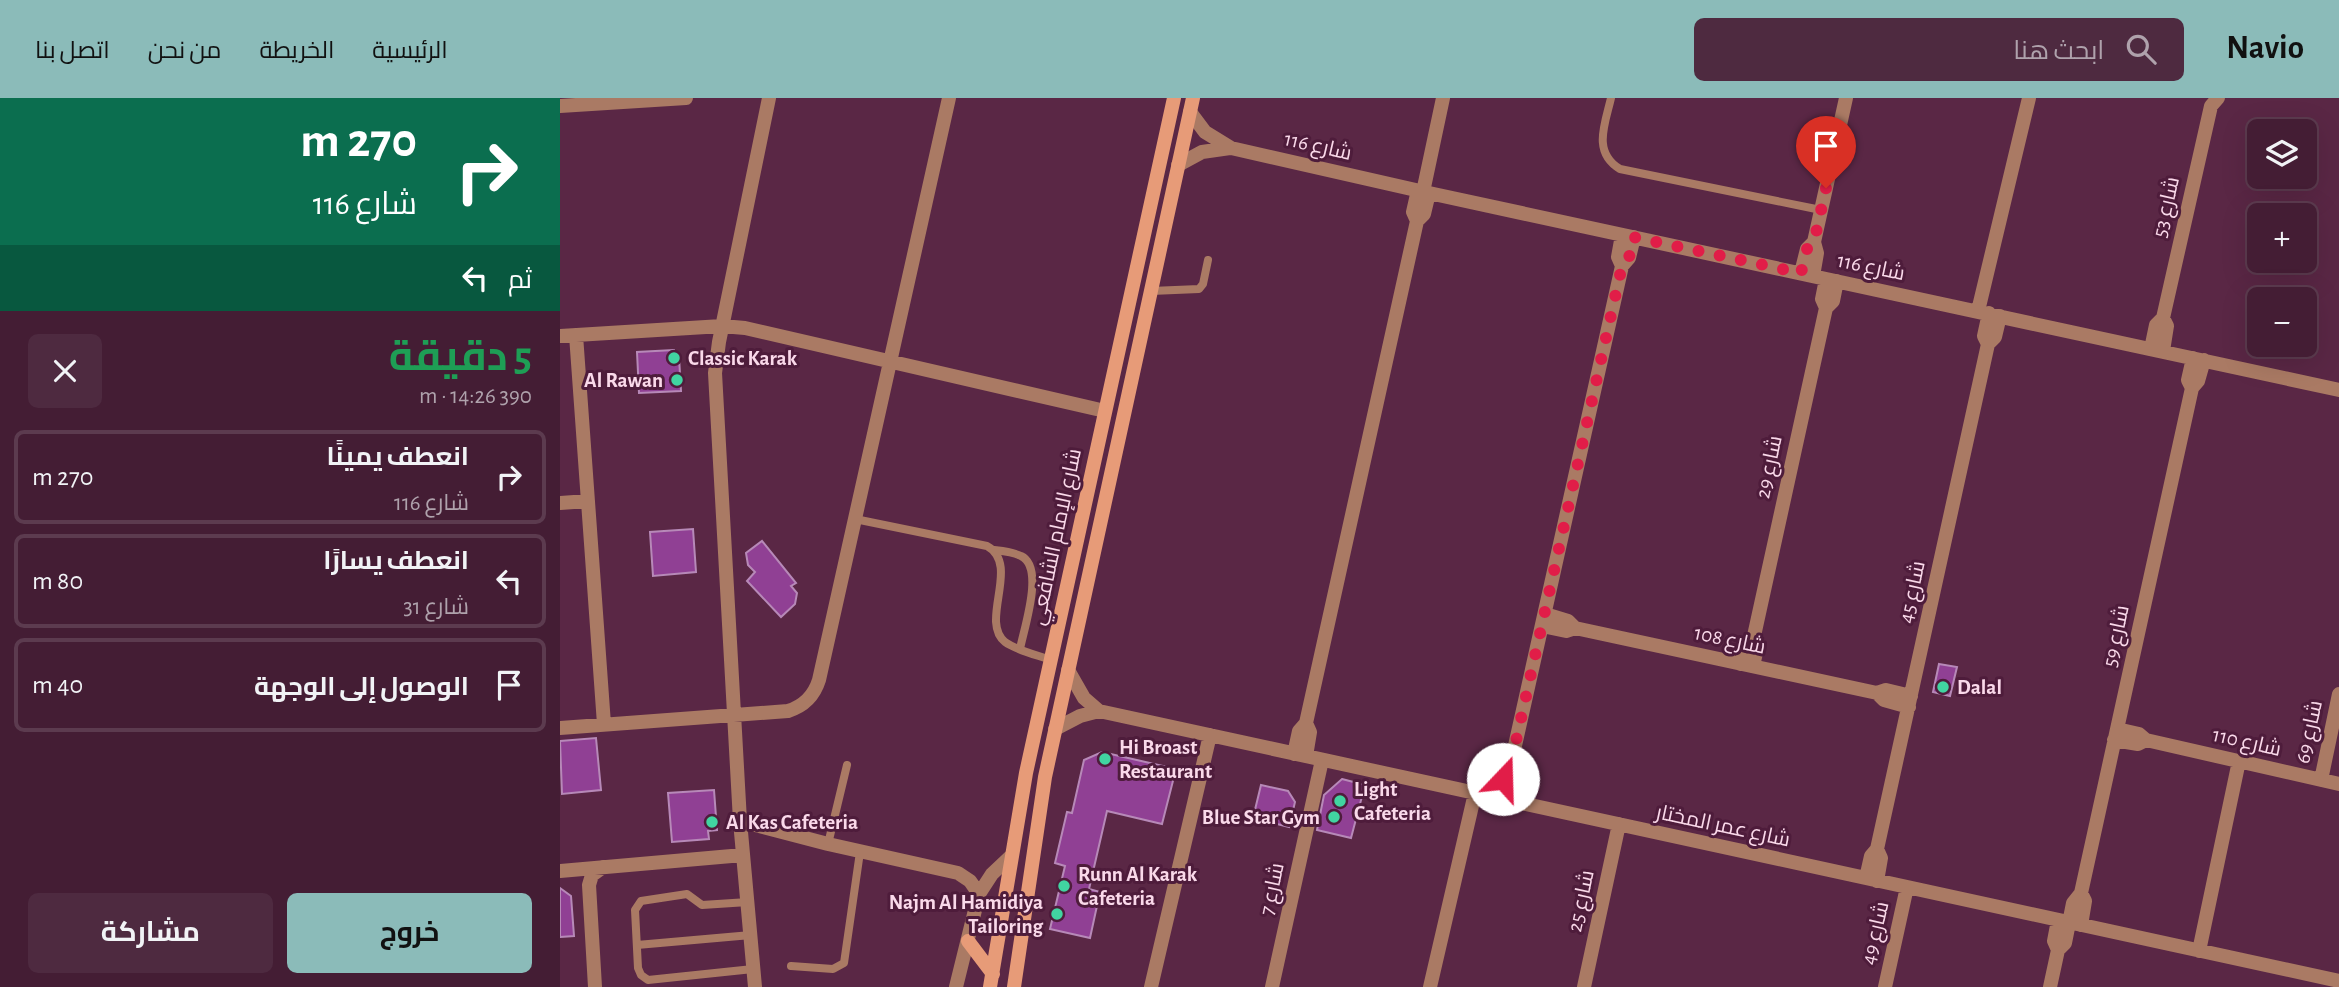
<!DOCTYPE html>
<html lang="ar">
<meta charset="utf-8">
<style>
body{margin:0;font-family:"Alegreya Sans",Cairo,sans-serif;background:#4e2a40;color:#f1f3f6;direction:rtl;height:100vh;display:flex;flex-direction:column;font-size:26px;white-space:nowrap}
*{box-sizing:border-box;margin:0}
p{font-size:23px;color:#afa2ac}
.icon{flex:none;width:38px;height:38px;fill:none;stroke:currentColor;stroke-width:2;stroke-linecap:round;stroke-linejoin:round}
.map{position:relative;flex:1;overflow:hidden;direction:ltr}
.details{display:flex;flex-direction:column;background:#441d34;width:560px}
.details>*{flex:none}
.hud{background:#0b6e4f;color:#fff;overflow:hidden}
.buttons{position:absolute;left:1687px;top:21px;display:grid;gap:14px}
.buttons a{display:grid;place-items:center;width:70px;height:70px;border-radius:10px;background:#441d34;box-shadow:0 7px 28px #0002,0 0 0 2px #5c3b4f;font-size:35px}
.pin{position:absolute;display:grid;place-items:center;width:60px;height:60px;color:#fff;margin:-72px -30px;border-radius:50% 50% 50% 0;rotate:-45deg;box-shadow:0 0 7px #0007}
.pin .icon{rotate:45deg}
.me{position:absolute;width:77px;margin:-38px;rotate:21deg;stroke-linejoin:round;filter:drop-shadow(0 0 5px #0008)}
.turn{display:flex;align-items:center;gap:24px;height:147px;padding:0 28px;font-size:32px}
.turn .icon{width:91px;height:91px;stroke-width:2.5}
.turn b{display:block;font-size:49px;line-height:60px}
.then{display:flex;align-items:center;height:66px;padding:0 28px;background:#0003;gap:14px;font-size:26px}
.round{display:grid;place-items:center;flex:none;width:74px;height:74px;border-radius:10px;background:#4e2a40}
.overview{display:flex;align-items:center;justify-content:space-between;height:119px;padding:0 28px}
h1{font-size:42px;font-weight:700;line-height:52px;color:#1e9e55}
.action{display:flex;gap:14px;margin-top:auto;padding:14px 28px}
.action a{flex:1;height:80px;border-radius:10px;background:#8bbbb9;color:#111;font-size:28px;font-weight:700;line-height:80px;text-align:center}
.action a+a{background:#4e2a40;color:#f1f3f6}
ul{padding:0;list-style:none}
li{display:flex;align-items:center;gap:21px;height:94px;margin:0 14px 10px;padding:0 14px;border:4px solid #5c3b4f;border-radius:10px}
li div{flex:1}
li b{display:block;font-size:26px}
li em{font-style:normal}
header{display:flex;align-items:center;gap:42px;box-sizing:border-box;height:98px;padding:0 35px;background:#8bbbb9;color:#111}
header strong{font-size:33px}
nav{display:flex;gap:38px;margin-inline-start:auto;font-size:24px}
.search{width:490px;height:63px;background:#4e2a40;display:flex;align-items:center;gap:18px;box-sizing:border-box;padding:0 24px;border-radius:10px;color:#afa2ac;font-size:26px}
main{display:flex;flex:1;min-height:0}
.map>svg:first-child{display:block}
</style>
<header>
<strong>Navio</strong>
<div class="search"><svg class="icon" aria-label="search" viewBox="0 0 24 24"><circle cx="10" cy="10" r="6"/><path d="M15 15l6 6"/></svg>ابحث هنا</div>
<nav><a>الرئيسية</a><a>الخريطة</a><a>من نحن</a><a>اتصل بنا</a></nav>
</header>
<main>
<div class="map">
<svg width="1779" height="889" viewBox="0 0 1779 889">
<rect width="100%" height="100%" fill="#5a2745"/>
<path fill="#904094" stroke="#b789b8" stroke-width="2" d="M114 252 119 259 121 293 79 295 77 254Z
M133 431 136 474 93 478 90 434Z
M202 443 236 485 231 488 237 495 235 506 221 519 187 483 195 474 188 467 186 455Z
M1379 566 1397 569 1390 598 1373 594Z
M36 640 41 692 2 696 0 643Z
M542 654 616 671 602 726 547 713 529 791 540 794 530 840 490 831 505 768 495 765 507 714 512 715 524 662Z
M782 681 805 687 791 740 757 732 764 697Z
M701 687 728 693 735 704 729 729 693 720Z
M154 692 157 732 148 733 149 741 112 744 108 695Z
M0 790 11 798 14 838 0 839Z"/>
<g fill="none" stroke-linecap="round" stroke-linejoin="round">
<path stroke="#aa7a64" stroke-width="8" d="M1051 0C1045 26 1032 54 1060 71L1261 112
M591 193 639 191 643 186 648 162
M295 421 427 448C461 467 419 523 445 544 458 553 477 557 491 562
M434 452C442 453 453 454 461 458 485 469 464 530 460 551
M268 746 287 667
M188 804 142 807 127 796 81 803 75 812 78 870 81 877 88 882 193 871
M77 847 191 837
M231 868 273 871 284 865 300 754"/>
<path stroke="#aa7a64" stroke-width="14" d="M0 8 126 0
M630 14 645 34 671 50 869 95 1779 292
M618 67 642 54 670 50
M863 94 883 0
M857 123 853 114 858 92
M1062 168 1058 159 1062 137
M1241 175 1247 151 1254 144 1286 0
M1253 178 1257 155 1254 144
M1266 210 1262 201 1266 181
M1418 213 1469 0
M16 237 44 626
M0 238 162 228 185 230 545 313
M1428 246 1435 239 1440 218
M1591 251 1596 227 1603 220 1651 8 1658 0
M1603 253 1607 228 1603 220
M1632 290 1628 282 1633 260
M0 405 28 403
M985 516 1008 523 1015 530 1317 595 1326 592 1351 598
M982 528 1006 533 1015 530
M1181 566 1187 545 1194 538 1266 210 1273 203 1277 183
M1193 568 1198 546 1194 538
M508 572 524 600 539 613
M1317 595 1324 602 1349 609
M0 630 228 613C244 608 254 598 259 582L389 0
M495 631 520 618 539 613 1779 883
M1557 631 1579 636 1586 642 1779 686
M1554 642 1578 646 1586 642
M734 656 739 633 746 625 857 123 864 116 869 95
M746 658 750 634 746 625
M1761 682 1779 596
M939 700 944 678 950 670 1062 168 1069 160 1074 139
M950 703 954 679 950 670
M180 723 268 746 398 775 410 783 419 796
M0 773 183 757
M1306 780 1311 758 1317 751 1428 246 1424 238 1429 215
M1317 783 1321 760 1317 751
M1521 827 1525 803 1521 795
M1498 852 1494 843 1498 822
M1639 853 1679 663
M35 889 29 787 32 777 43 769
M195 889 180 723 155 275 159 244 209 0
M396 889 419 796 432 776 450 759
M591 889 650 637
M712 889 762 662
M870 889 915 695
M1024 889 1059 726
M1325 889 1347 789
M1490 889 1498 852 1505 845 1513 805 1521 795 1632 290 1638 283 1644 262"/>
<path stroke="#e79b78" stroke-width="14" d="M408 843 433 876
M430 889 466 675 614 0
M454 889 485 679 633 0"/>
</g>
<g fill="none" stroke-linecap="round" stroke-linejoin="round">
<path stroke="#e11d48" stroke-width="12" stroke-dasharray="0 21.6" d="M943 681 950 670 1062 168 1069 160 1073 139 1241 175 1247 151 1254 144 1266 90"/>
</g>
<g fill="#41d4a1" stroke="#4e1c3b" stroke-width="2.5">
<circle cx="114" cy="260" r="7"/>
<circle cx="117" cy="282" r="7"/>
<circle cx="1383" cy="589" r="7"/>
<circle cx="545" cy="661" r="7"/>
<circle cx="780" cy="703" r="7"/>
<circle cx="774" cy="719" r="7"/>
<circle cx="152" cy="724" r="7"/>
<circle cx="504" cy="788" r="7"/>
<circle cx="497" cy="816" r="7"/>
</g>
<g text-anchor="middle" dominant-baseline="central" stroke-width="6" stroke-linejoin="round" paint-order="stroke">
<g font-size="21" fill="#fad9ea" stroke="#4e1c3b">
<text transform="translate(758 48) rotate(13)">شارع 116</text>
<text transform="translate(1606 109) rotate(-77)">شارع 53</text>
<text transform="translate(1311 169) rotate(12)">شارع 116</text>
<text transform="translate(1209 369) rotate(-78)">شارع 29</text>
<text transform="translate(496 439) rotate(-78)">شارع الإمام الشافعي</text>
<text transform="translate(1352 494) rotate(-78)">شارع 45</text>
<text transform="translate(1556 538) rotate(-78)">شارع 59</text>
<text transform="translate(1170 542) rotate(12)">شارع 108</text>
<text transform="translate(1749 634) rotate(-78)">شارع 69</text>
<text transform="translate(1687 644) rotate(13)">شارع 110</text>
<text transform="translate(1163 728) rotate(12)">شارع عمر المختار</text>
<text transform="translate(712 791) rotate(-78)">شارع 7</text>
<text transform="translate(1021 803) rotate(-78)">شارع 25</text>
<text transform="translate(1315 835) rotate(-77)">شارع 49</text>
</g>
<g font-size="21" font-weight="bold" fill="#fad9ea" stroke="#4e1c3b" text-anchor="start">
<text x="128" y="260">Classic Karak</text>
<text x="103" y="282" text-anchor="end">Al Rawan</text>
<text x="1397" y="589">Dalal</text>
<text x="559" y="649">Hi Broast<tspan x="559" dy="24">Restaurant</tspan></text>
<text x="794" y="691">Light<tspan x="794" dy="24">Cafeteria</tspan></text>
<text x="760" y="719" text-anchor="end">Blue Star Gym</text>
<text x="166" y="724">Al Kas Cafeteria</text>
<text x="518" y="776">Runn Al Karak<tspan x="518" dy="24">Cafeteria</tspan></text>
<text x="483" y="804" text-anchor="end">Najm Al Hamidiya<tspan x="483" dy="24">Tailoring</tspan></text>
</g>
</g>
</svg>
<div class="buttons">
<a><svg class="icon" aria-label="layers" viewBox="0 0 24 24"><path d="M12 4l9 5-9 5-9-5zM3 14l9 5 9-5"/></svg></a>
<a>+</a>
<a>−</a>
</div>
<div class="pin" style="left:1266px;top:90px;background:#d93025"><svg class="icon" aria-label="arrive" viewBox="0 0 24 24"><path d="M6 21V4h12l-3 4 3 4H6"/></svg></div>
<svg class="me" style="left:943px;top:681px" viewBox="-20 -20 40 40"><circle r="19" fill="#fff"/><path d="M0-13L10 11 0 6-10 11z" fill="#e11d48"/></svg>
</div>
<section class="details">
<div class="hud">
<div class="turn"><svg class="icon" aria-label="right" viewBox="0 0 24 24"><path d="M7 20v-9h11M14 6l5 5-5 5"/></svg><div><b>270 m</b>شارع 116</div></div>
<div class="then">ثم<svg class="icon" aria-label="left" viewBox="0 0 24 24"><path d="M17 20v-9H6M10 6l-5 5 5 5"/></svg></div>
</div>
<div class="overview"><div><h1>5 دقيقة</h1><p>390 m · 14:26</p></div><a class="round"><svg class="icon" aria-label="close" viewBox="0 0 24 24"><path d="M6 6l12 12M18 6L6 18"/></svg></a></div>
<ul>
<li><svg class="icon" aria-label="right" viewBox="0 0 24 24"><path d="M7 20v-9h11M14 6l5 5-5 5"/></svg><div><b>انعطف يمينًا</b><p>شارع 116</p></div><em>270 m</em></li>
<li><svg class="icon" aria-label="left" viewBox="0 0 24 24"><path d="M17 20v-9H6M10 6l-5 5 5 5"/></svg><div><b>انعطف يسارًا</b><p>شارع 31</p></div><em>80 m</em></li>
<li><svg class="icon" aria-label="arrive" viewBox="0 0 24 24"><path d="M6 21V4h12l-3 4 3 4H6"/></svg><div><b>الوصول إلى الوجهة</b></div><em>40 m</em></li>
</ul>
<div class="action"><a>خروج</a><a>مشاركة</a></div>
</section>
</main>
